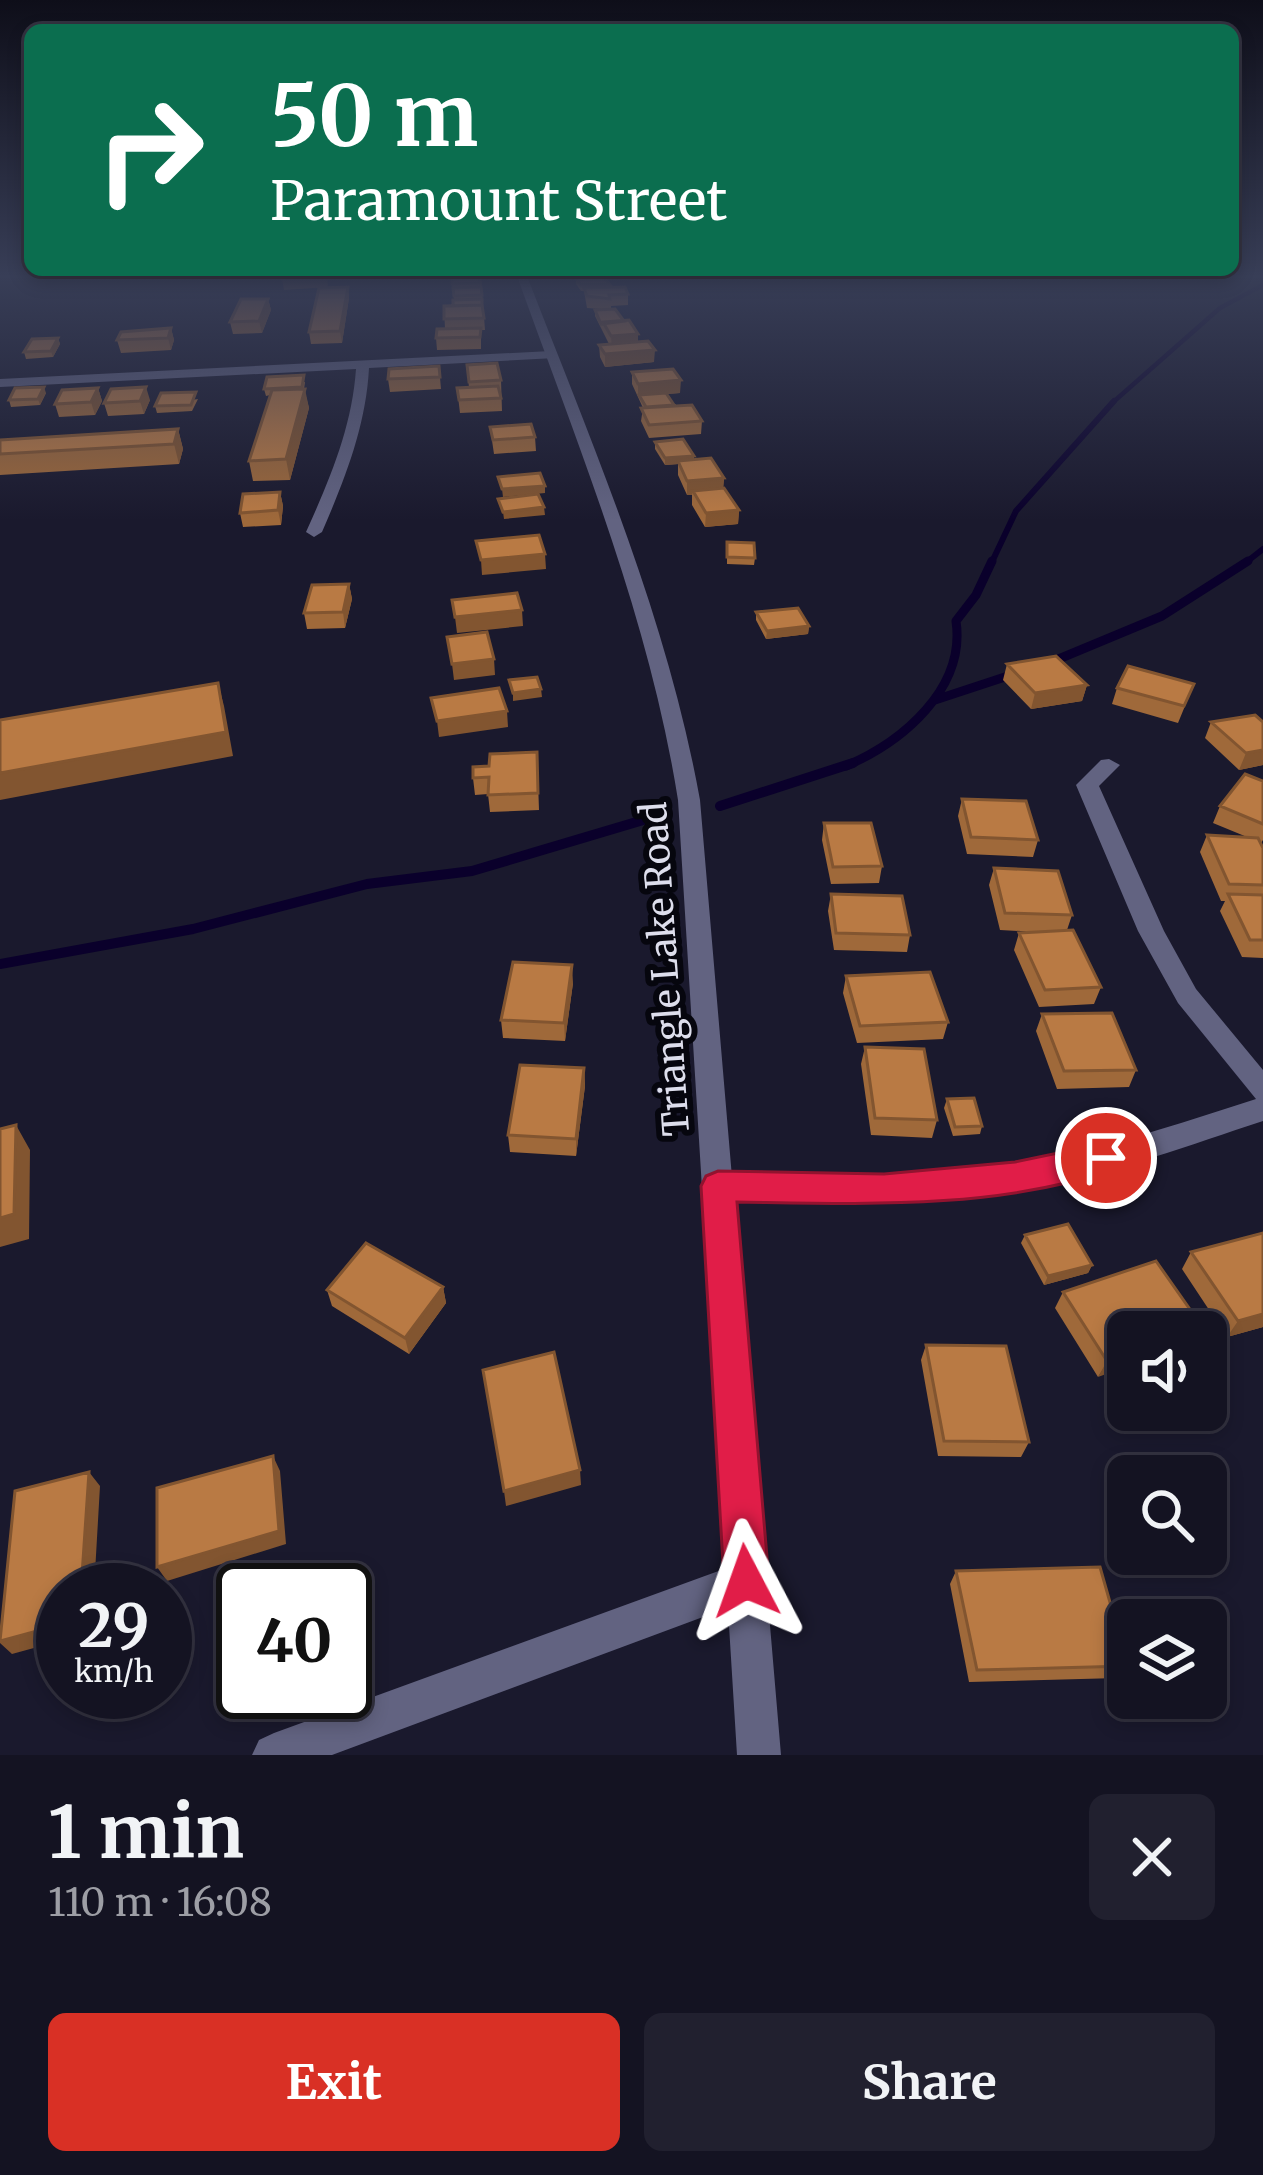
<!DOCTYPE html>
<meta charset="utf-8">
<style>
body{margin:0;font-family:Merriweather,serif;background:#21202f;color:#f1f3f6;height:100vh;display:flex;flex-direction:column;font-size:45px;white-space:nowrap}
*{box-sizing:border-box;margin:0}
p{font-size:39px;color:#9d9ea5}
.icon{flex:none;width:66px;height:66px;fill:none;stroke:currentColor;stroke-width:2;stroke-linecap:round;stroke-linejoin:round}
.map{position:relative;height:1755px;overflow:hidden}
.details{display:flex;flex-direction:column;background:#141322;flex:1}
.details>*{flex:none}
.banner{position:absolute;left:24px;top:24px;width:1215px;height:252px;border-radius:18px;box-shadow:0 6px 18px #0003,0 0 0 3px #333240;background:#0b6e4f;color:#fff;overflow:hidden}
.controls{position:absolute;left:1107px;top:1311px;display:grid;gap:24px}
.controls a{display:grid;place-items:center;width:120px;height:120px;border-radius:18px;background:#141322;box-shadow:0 6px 18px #0003,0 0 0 3px #333240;font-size:60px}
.speed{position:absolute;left:36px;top:1563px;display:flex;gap:24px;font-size:60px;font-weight:700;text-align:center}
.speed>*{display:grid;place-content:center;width:156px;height:156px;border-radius:50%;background:#141322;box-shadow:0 6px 18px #0003,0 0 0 3px #333240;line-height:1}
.speed small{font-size:30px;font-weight:400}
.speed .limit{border:6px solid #111;border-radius:18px;background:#fff;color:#111}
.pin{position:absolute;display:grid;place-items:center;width:102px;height:102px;color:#fff;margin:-51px;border:6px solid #fff;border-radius:50%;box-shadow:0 3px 12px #0007}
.me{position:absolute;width:132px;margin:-66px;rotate:356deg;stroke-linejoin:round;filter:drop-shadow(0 0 9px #0008)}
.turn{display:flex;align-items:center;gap:42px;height:252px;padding:0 48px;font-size:54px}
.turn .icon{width:156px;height:156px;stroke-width:2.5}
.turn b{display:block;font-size:84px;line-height:102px}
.round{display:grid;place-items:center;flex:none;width:126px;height:126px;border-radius:18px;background:#21202f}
.summary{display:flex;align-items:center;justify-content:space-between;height:204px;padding:0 48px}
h1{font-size:72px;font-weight:700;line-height:90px}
.cta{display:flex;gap:24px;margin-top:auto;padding:24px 48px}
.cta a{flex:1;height:138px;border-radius:18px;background:#d93025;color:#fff;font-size:48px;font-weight:700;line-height:138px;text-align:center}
.cta a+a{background:#21202f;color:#f1f3f6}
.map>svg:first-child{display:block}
</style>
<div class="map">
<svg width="1263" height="1755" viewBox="0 0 1263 1755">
<rect width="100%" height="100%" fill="#1a192d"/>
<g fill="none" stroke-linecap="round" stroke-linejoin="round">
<path stroke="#0a002b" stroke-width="4.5" d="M1111 404 1220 308 1263 285"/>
<path stroke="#0a002b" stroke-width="6" d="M991 564 1016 511 1114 401
M1244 564 1263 549"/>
<path stroke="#0a002b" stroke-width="9" d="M1049 663 1162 616 1248 561
M935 700 1014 674
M846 766C902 742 966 689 956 621L976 595 992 561"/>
<path stroke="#0a002b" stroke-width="10" d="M720 806 853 763
M0 964 193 929 367 884 472 871 660 815"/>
<path fill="#626381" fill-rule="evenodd" d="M551 351 555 358 369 368C366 426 345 479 322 532L314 537 306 532C330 479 352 427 356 369L0 387V379Z
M1109 759 1120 765 1099 786 1164 931 1196 989 1263 1070V1121C1190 1145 1117 1172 1041 1186 935 1205 826 1202 718 1200L707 1196 703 1187 707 1178 718 1174C817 1175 916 1178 1015 1164 1097 1152 1177 1124 1256 1099L1178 1003 1138 931 1076 785 1101 760Z
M746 1561 760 1567 766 1581 760 1595 746 1601 332 1755H252L259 1740 274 1733Z"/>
<path fill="#626381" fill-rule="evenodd" d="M517 276H527C594 449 667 617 700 800L781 1755H737L678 800C649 617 579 449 517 276Z"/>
</g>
<path fill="#9f693a" d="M451 276H481L485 330H481V349L437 350 436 338 445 329 444 306H453L454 299Z
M603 276 610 287 628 294V305L611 306V309L654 362 605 367 600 357 599 345 609 344 595 316V310L602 309 587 308 584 291H581L576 284V278Z
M348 287 349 298 342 343 311 344 309 332Z
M268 299 271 310 262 333 233 334 230 322Z
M171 328 174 340 171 350 121 353 117 340Z
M58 338 60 344 53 357 26 359 24 352Z
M467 365 501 380 502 411 460 413 457 388H469Z
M439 366 441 389 390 392 388 379Z
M632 372 680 393 667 394 674 406 702 421 701 434 649 438 641 421 643 408 632 384Z
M305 382 304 389 309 408 290 480 253 481 249 461 270 395 266 396 264 389Z
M98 388 102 401 95 415 59 417 55 404Z
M46 393 40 405 11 407 9 400Z
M198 399 192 411 157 413 155 406Z
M150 400 144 414 108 416 104 403Z
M490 427 535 437 536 451 494 454Z
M178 429 183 449 179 464 0 475V440Z
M655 442 694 456V459L724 478 723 488 739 510 738 524 705 527 692 505V495H687L678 475V464L665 465 655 449Z
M280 492 283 506 281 525 243 527 240 513Z
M727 542 755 558 754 565 727 564Z
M349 584 352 599 345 628 307 629 304 613Z
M756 612 809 626 808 634 766 639 756 620Z
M1007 664 1087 685 1082 701 1031 709 1003 680Z
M1194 684 1178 723 1112 704 1117 688Z
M1211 722H1263V765L1239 770 1205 738Z
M537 752 539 810 490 812 488 794 475 795 473 778 489 766Z
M1263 781V840L1261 843 1263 848V958L1242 957 1220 911 1225 901H1221L1200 852 1207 835 1247 837 1213 823 1220 806Z
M962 799 1038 840 1033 857 967 854 958 816Z
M824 823 882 866 879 883 831 884 822 840Z
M994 868 1072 915 1067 930 1101 987 1094 1004 1039 1007 1014 950 1019 933 1041 932 1000 930 989 885Z
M831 894 910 935 907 952 834 950 828 911Z
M846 976 948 1022 943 1039 857 1043 843 993Z
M573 983 565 1041 503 1038 501 1020Z
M1042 1014 1136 1070 1129 1087 1057 1089 1036 1031Z
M865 1047 937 1120 932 1138 871 1135 861 1064Z
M584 1068 585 1086 576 1156 510 1152 508 1135Z
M947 1099 982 1126 980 1134 953 1136 944 1108Z
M1025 1235 1092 1265 1088 1273 1044 1285 1021 1243Z
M1191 1252 1263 1327 1227 1337 1182 1269Z
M443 1287 446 1303 409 1354 332 1306 327 1290Z
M1063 1292 1203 1328 1200 1332H1128L1098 1377 1055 1308Z
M926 1345 1029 1442 1021 1457 938 1456 921 1360Z
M956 1571 1128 1662V1667L1118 1678 969 1682 950 1584Z"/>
<path fill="#825530" d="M327 276 328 287 284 290 282 279Z
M348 287 349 298 342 343 340 331Z
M268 299 271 310 262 333 259 321Z
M171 328 174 340 171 350 168 338Z
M638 334V346L612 348 611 336Z
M58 338 60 344 53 357 51 351Z
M655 350 654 362 605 367V354Z
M681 380 680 393 638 396V384Z
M44 387 46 393 40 405 38 399Z
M146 387 150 400 144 414 140 401Z
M98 388 102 401 95 415 91 402Z
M305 389 309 408 290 480 286 459Z
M178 429 183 449 179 464 174 444Z
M694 456 693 463 665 465V458Z
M724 478 723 492 693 491 692 495H687V481Z
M545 486V493L503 497 502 489Z
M280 492 283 506 281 525 278 510Z
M544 507 545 515 504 519 503 512Z
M739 510 738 524 705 527 706 513Z
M545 554 546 569 482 575 481 560Z
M349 584 352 599 345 628 343 612Z
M522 610 523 626 457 633 455 617Z
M809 626 808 634 766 639 767 631Z
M494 659 495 675 454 680 452 664Z
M218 683 224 706 233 756 0 800V773Z
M1087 685 1082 701 1031 709 1035 693Z
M541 689 542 697 513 701V693Z
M507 711 508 727 439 737 437 721Z
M1263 750V765L1239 770 1246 753Z
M572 965 573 983 565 1041 564 1023Z
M584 1068 585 1086 576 1156V1139Z
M16 1125 30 1150 29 1239 0 1247V1218Z
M1092 1265 1088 1273 1044 1285 1048 1276Z
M443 1287 446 1303 409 1354 405 1338Z
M1263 1314V1327L1227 1337 1238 1321Z
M1128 1354V1366L1098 1377 1107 1361Z
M273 1456 280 1471 286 1544 167 1581 157 1567Z
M580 1470 581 1485 506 1506 504 1491Z
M89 1472 100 1486 94 1590H81Z
M63 1624V1640L12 1654 0 1643V1641Z"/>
<path fill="#b97a44" stroke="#825530" stroke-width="3" d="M282 276H327L282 279Z
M479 276 480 283 452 284V277Z
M603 276 610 285H581L576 278Z
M348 287 340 331 309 332 319 288Z
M481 287 482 295 454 296 453 288Z
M625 287 628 294 609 295 610 299 587 296 584 288Z
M241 299H268L259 321 230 322Z
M482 299V305L453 306V300Z
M482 305 484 318 444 319V306Z
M615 309 624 321 601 324 595 310Z
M629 320 638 334 611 336 603 322Z
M171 328 168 338 117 340 121 332Z
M481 328 480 337 436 338 437 329Z
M58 338 51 351 24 352 32 339Z
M648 341 655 350 605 354 599 345Z
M497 363 501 380 469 382 467 365Z
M439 366 440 377 388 379 389 369Z
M673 369 681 380 638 384 632 372Z
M304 375 302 387 264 389 267 377Z
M498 386 501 398 459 400 457 388Z
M44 387 38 399 9 400 15 388Z
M146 387 140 401 104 403 111 389Z
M98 388 91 402 55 404 62 390Z
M305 389 286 459 249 461 272 390Z
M196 392 191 405 155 406 161 393Z
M666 393 674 405 646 407 639 395Z
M692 405 702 421 649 425 641 408Z
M531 424 535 437 493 440 490 427Z
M178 429 174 444 0 454V440Z
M683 439 694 456 665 458 655 442Z
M711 458 724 478 687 481 678 461Z
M540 473 545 486 502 489 498 477Z
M724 488 739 510 706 513 693 491Z
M280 492 278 510 240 513 243 494Z
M538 494 544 507 503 512 498 499Z
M539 535 545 554 481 560 476 541Z
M727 542 754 543 755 558 727 557Z
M349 584 343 612 304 613 312 585Z
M517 593 522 610 455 617 452 600Z
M798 608 809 626 767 631 756 612Z
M487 632 494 659 452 664 447 637Z
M1056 656 1087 685 1035 693 1007 664Z
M1128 666 1194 684 1184 706 1117 688Z
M537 677 541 689 513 693 509 680Z
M218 683 226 732 0 773V720Z
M499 688 507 711 437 721 431 698Z
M1255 715 1263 722V750L1246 753 1211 722Z
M537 752 538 793 488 795 489 777 473 778V767L489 766 490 754Z
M1245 774 1263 781V824L1220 806Z
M962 799 1026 801 1038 840 971 837Z
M824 823H871L882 866 833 867Z
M1207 835 1258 838 1263 848V885L1229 884Z
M994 868 1058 871 1072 915 1005 913Z
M831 894 902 896 910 935 836 933Z
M1228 894 1263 895V940H1250Z
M1073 930 1101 987 1045 990 1019 933Z
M513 962 572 965 564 1023 501 1020Z
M930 972 948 1022 860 1026 846 976Z
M1112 1013 1136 1070 1064 1071 1042 1014Z
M865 1047 924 1049 937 1120 875 1118Z
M520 1065 584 1068 576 1139 508 1135Z
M974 1098 982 1126 955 1127 947 1099Z
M16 1125 14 1214 0 1218V1129Z
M1068 1224 1092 1265 1048 1276 1025 1235Z
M1263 1233V1314L1238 1321 1191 1252Z
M366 1243 443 1287 405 1338 327 1290Z
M1156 1261 1203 1328 1191 1332H1128V1354L1107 1361 1063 1292Z
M926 1345 1006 1346 1029 1442 944 1441Z
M554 1352 580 1470 504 1491 483 1370Z
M273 1456 279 1531 157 1567V1488Z
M89 1472 81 1590H63V1624L0 1641 15 1491Z
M1100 1567 1128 1666 977 1670 956 1571Z"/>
<linearGradient id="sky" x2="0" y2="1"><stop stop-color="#0e0e19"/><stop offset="0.53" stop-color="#383e57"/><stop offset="1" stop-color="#383e57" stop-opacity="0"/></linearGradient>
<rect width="1263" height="521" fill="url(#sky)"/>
<path fill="#e11d48" stroke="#92132f" stroke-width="3" d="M1106 1143 1118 1147 1123 1158 1118 1168C997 1210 863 1204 737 1202L769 1581 762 1597 746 1604 730 1597 724 1581 701 1186 706 1176 718 1171 884 1174 1015 1162Z"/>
<g text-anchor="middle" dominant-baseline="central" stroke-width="12" stroke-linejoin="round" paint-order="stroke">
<g font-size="36" fill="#dddeec" stroke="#06060e">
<text transform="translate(665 969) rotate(-94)">Triangle Lake Road</text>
</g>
</g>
</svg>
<div class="controls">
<a><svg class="icon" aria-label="sound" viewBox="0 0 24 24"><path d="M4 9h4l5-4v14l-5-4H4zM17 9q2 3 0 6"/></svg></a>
<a><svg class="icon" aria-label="search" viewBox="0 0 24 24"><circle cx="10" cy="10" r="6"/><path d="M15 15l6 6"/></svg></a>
<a><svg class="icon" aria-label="layers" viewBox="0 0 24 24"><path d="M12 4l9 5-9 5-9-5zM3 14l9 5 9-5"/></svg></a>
</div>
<div class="speed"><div>29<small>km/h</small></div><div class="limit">40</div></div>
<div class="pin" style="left:1106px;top:1158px;background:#d93025"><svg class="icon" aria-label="arrive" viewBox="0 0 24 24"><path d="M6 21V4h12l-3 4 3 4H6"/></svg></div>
<svg class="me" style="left:746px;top:1581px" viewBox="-20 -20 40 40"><path d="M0-17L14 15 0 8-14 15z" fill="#e11d48" stroke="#fff" stroke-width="4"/></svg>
<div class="banner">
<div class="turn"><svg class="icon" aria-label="right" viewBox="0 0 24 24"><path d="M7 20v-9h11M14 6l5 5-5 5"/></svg><div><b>50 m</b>Paramount Street</div></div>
</div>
</div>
<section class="details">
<div class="summary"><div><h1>1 min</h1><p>110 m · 16:08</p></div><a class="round"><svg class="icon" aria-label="close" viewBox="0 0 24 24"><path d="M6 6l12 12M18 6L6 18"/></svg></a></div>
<div class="cta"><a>Exit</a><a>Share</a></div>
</section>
